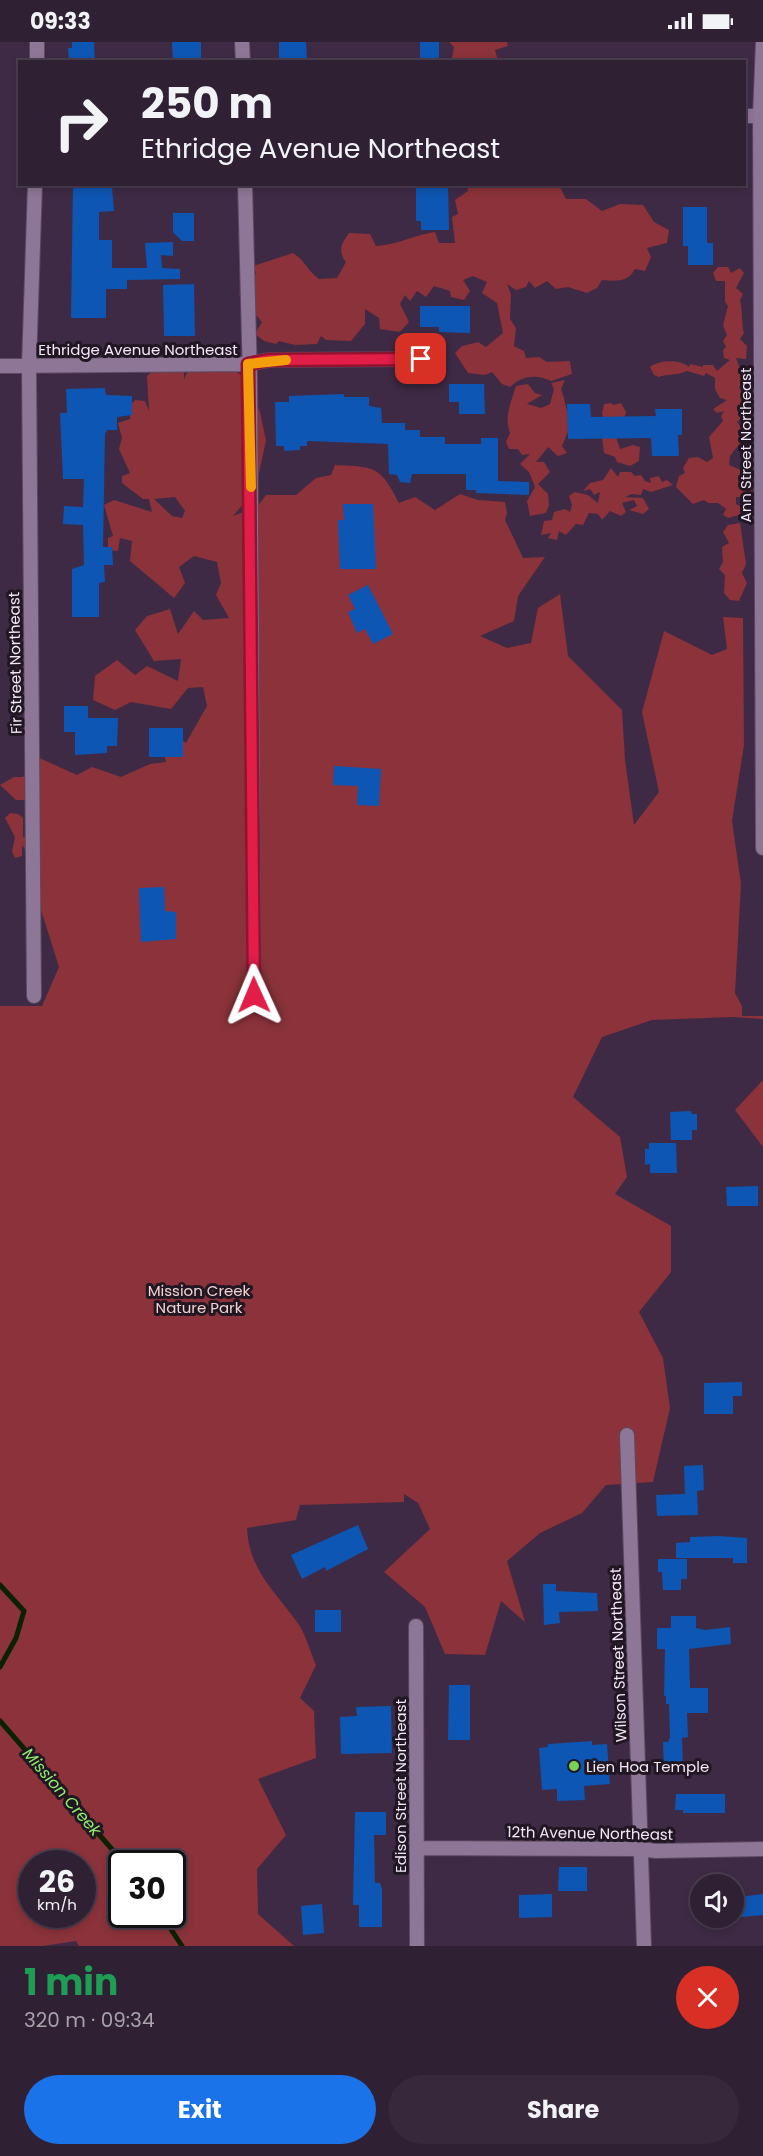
<!DOCTYPE html>
<meta charset="utf-8">
<style>
body{margin:0;font-family:Poppins,sans-serif;background:#37283c;color:#f1f3f6;height:100vh;display:flex;flex-direction:column;font-size:22px;white-space:nowrap}
*{box-sizing:border-box;margin:0}
p{font-size:20px;color:#a7a3ac}
.icon{flex:none;width:33px;height:33px;fill:none;stroke:currentColor;stroke-width:2;stroke-linecap:round;stroke-linejoin:round}
.map{position:relative;height:1904px;overflow:hidden}
.panel{display:flex;flex-direction:column;background:#2f2034;flex:1}
.panel>*{flex:none}
.banner{position:absolute;left:18px;top:18px;width:728px;height:126px;border-radius:0px;box-shadow:0 3px 9px #0003,0 0 0 2px #4a3e4f;background:#2f2034;color:#f1f3f6;overflow:hidden}
.tools{position:absolute;left:690px;top:1832px;display:grid;gap:12px}
.tools a{display:grid;place-items:center;width:54px;height:54px;border-radius:50%;background:#2f2034;box-shadow:0 3px 9px #0003,0 0 0 2px #4a3e4f;font-size:30px}
.speed{position:absolute;left:18px;top:1808px;display:flex;gap:12px;font-size:30px;font-weight:700;text-align:center}
.speed>*{display:grid;place-content:center;width:78px;height:78px;border-radius:50%;background:#2f2034;box-shadow:0 3px 9px #0003,0 0 0 2px #4a3e4f;line-height:1}
.speed small{font-size:15px;font-weight:400}
.speed .limit{border:3px solid #111;border-radius:9px;background:#fff;color:#111}
.pin{position:absolute;display:grid;place-items:center;width:51px;height:51px;color:#fff;margin:-26px;border-radius:12px;box-shadow:0 3px 9px #0006}
.me{position:absolute;width:66px;margin:-33px;rotate:359deg;stroke-linejoin:round;filter:drop-shadow(0 0 4px #0008)}
.turn{display:flex;align-items:center;gap:21px;height:126px;padding:0 24px;font-size:27px}
.turn .icon{width:78px;height:78px;stroke-width:2.5}
.turn b{display:block;font-size:42px;line-height:51px}
.round{display:grid;place-items:center;flex:none;width:63px;height:63px;border-radius:32px;background:#37283c}
.overview{display:flex;align-items:center;justify-content:space-between;height:102px;padding:0 24px}
h1{font-size:36px;font-weight:700;line-height:45px;color:#1e9e55}
.primary-button{display:flex;gap:12px;margin-top:auto;padding:12px 24px}
.primary-button a{flex:1;height:69px;border-radius:36px;background:#1a73e8;color:#fff;font-size:24px;font-weight:700;line-height:69px;text-align:center}
.primary-button a+a{background:#37283c;color:#f1f3f6}
.status{display:flex;justify-content:space-between;align-items:center;height:42px;padding:0 30px;background:#2f2034;direction:ltr}
.status svg{height:16px;fill:currentColor}
.map>svg:first-child{display:block}
</style>
<div class="status"><b>09:33</b><svg viewBox="0 0 49 12"><path d="M0 12V9h3v3zM5 12V6h3v6zM10 12V3h3v9zM15 12V0h3v12zM26 1h20v11H26zM47 4h2v5h-2z"/></svg></div>
<div class="map">
<svg width="763" height="1904" viewBox="0 0 763 1904">
<rect width="100%" height="100%" fill="#3f2a45"/>
<path fill="#8b323a" fill-rule="evenodd" d="M449 0H507L508 4 495 8 498 19H456L452 16 454 5Z
M467 143H559L566 157H586L602 169 620 162 643 163 654 180 669 188 667 201 647 206 651 215 645 229 635 227C627 241 616 239 602 238L597 246 587 251 568 245 556 247 547 239 535 246 529 239 526 245 516 248 507 242 511 252 510 277 516 286 514 304 524 309 526 316 539 315 547 320 570 319 572 332 551 339C537 332 522 333 510 345L502 342 492 330 485 333 468 331 455 311 462 304 478 300 486 305 503 291 497 261 482 251 487 240 473 234 463 238 470 249 464 258 451 255 450 249 434 244 426 255 417 249 410 259 405 253 400 262 409 280 400 290 380 287 379 276 365 267V282L351 299 326 298 321 294 317 302 295 303 279 299 276 302 264 299 255 292 262 280C254 269 244 265 239 252L256 231 253 224 293 211C307 220 307 229 319 237L337 236 346 220C337 209 342 201 349 191L370 192 376 204C397 203 414 193 435 190L439 201H455L452 175 458 172 455 158 468 149Z
M718 225H728L731 231 740 226 744 231 736 246 743 252 740 258C743 270 741 280 744 291L740 297 747 304 746 317 736 316 745 340 739 345 747 360 745 373 737 380 744 389V396L730 414 729 423 748 431 753 439 751 455H736V462L740 464 743 472 728 476 723 473 726 467 718 461H708L704 458 693 462 676 445 679 434 685 431 683 426 689 416 698 415 707 420 713 416 709 395 723 379 721 374 724 369 717 371 713 367 727 358 720 356 715 347V336L706 331 704 334 687 329C676 334 665 332 659 335L654 333 650 325C660 318 679 317 689 325L690 322 703 325V323H713L717 329 730 318 724 316 723 308 726 305 723 299 727 293 723 283 728 264 725 260V239H716L713 231Z
M169 314 184 326V337L189 327 218 317 257 344 253 354 260 370 266 399 255 449 233 474 257 465 266 453H296L316 436 331 433 335 423C376 425 380 424 399 461L415 455 435 468 460 452 478 458 505 460 507 471 505 478 523 516 545 515 518 554 514 579 480 594 507 606 531 601 538 566 560 552 568 614 622 668 625 718 634 783 659 750 642 670 664 589 712 613 727 607 723 575 743 576 744 703 732 779 741 842 735 951 742 964V974H763V977L733 975 652 978 602 995 573 1055 620 1095 627 1135 615 1152 671 1184V1230L639 1270 663 1316 670 1366 653 1440 606 1443 582 1471 540 1491 507 1519 525 1580 501 1559 485 1613 445 1612 425 1565 384 1530 430 1487 418 1461 404 1452V1460L300 1463 296 1478 247 1486C249 1528 274 1548 297 1580 306 1592 310 1610 316 1623L300 1656 314 1669 316 1716 258 1737 286 1793 257 1827 258 1872 294 1904H79L76 1899 43 1904H0V964H42L59 925 35 849 40 830 22 803V814L15 816 12 810 15 795 5 776 10 771 18 772 23 776V795L37 796 40 788 31 783 30 758H16L0 743 14 735H23L35 714 77 733 92 725 121 735 150 722 166 720 162 704 178 694 186 701 207 664 203 645 188 646 171 667 131 660 115 668 93 658 95 634 117 618 135 633 147 624 178 639 181 617 154 619 135 588 147 574 170 567 178 592 194 569 203 578 229 576 216 553 221 541 217 520 194 514 179 525 185 541 174 556 130 519 132 499 120 496 118 509 108 508V496L113 494 104 463 114 458 152 470 149 457H143L122 441V434L130 431 119 407 122 396 118 381 130 377 129 365 135 358 145 359 149 369 147 334ZM175 455 185 469 182 476 172 474 154 457ZM32 1821H82V1872H32ZM122 1821H172V1872H122Z
M565 338 561 347C566 359 565 369 572 380L562 404 567 411 558 414 548 405 536 420H544L550 430 538 442 548 452 549 463 546 471 530 474 527 459 535 445 529 430 520 422 530 412 522 413 518 407H509L506 400 510 391C504 375 511 360 516 344L528 342 535 351 542 353 527 362 541 366 550 362 554 347 551 341Z
M611 361 613 363 621 361 626 370 624 377 605 378 602 372 604 362Z
M616 395 620 407 633 403 640 405 639 419 630 424 617 420 615 415 604 411 602 396Z
M611 426 618 435 620 430H631L635 434 641 433 645 439 651 441 650 436 659 434 662 440 667 438 673 443 651 450 643 447 641 453 632 452 625 455 643 456 649 467 643 472 629 468 637 464 634 458 622 461 626 470 621 474 610 469 602 478 598 472 589 471 583 483 576 482 566 493 559 489 557 498 548 496 551 491 541 493 544 479 552 478 554 470 565 467 570 470 572 463 569 454 575 450 588 453 598 461 600 450 594 453 590 447 583 449 590 441 603 438Z
M740 481 746 522 742 531 747 541 739 559 730 558 724 551 725 533 719 527 723 520 722 505 729 501 723 490 728 483Z
M763 1038V1105L735 1068Z"/>
<g fill="none" stroke-linecap="round" stroke-linejoin="round">
<path stroke="#0a2202" stroke-width="5" d="M0 1543 24 1569 16 1596 0 1625
M0 1679 124 1821
M161 1872 182 1904"/>
</g>
<path fill="#0e56b3" d="M72 0H94L95 20H69L68 6H72Z
M172 0H201V20H173Z
M279 0H306L307 17 279 18Z
M420 0H439V20H420Z
M73 142 112 145 114 169 99 170V198H112V226H147L145 201 173 200V214L161 213 162 226 180 227V237L127 238V247H106V276H71Z
M416 142H448L449 188H421V179H416Z
M683 165H707V201H713V223H688V204H683Z
M173 171H194V199H182L173 190Z
M194 242 195 294H164L163 243Z
M420 264H470V291L439 290V285H420Z
M449 342H484L485 372H459V360H449Z
M105 346 106 353 132 354V373L117 375V388H107L105 392 103 505H112L113 523H104L105 540 99 541V575H72V527L84 523 83 483 63 482 64 464 83 465 84 437H63L60 371H67L66 347Z
M344 352V355H369V364L381 366 382 381H405V388H420V395H445V402H481V396H498V439L529 440V453L476 451V448H466V432H412L410 441 400 440 397 433 389 432 388 402 307 399V404H300V408L284 409V404H276L275 360H289V354Z
M567 362H590L591 375 656 374 655 367H682V393H678L679 414H652L651 396 568 397Z
M343 462H373L376 527H340L338 478H344Z
M368 543 393 592 373 602 365 587 357 591 348 570 355 567 348 553Z
M64 664H88V676H118L117 704H107V711L75 713V690H64Z
M149 686H183V715H149Z
M334 724 381 727 379 764 357 763 358 744 333 743Z
M164 845 165 869 176 870V897L141 900 139 846Z
M691 1069 692 1072H697V1088H692V1098H671L670 1070Z
M649 1101H676L677 1131H650V1122L645 1123V1107H649Z
M758 1144V1164H727L726 1145Z
M742 1340V1354H733V1372H704V1341Z
M703 1423 704 1448 697 1449 698 1473 657 1474 656 1453 685 1452 684 1424Z
M358 1483 368 1507 326 1529 325 1525 302 1537 291 1513Z
M719 1494 747 1496V1521H733V1516H676V1501L690 1500V1495Z
M658 1517H687V1537H681V1548H663L662 1530H658Z
M543 1542H556V1549L597 1551 598 1569 559 1570 560 1581 544 1583Z
M315 1568H341V1590H315Z
M671 1574H696V1586L705 1588 730 1585 731 1602 689 1607 690 1646H708V1671H687L688 1695 682 1696 683 1726H664L663 1700H668L670 1695 669 1662H666V1654H664L665 1607H657V1586H671Z
M449 1643H470V1698H448Z
M391 1664 392 1711 341 1712 340 1675 357 1674 356 1665Z
M592 1699V1703L607 1702 610 1742 584 1744 585 1758 557 1759V1747L542 1748 539 1706 548 1705V1702Z
M676 1752H725V1771H683V1768H675Z
M355 1770H386V1793H374L375 1841H380L382 1847V1885H359V1863H353Z
M559 1825H587V1849H558Z
M552 1852V1875L519 1876V1853Z
M763 1852V1873L741 1875 739 1855Z
M322 1862 324 1891 303 1893 301 1864Z"/>
<g fill="none" stroke-linecap="round" stroke-linejoin="round">
<g stroke="#5b4960" stroke-width="16">
<path id="street" d="M37 0V20
M242 0 243 20
M763 0 760 74 763 806
M744 74H760
M245 142 250 337 254 953
M0 324 248 322 269 318 421 317
M34 954 29 324 35 142
M627 1393 644 1904
M416 1584 417 1904
M417 1806 641 1807 656 1809 763 1807"/>
</g>
<use href="#street" stroke="#8e7696" stroke-width="14"/>
</g>
<g fill="none" stroke-linecap="round" stroke-linejoin="round">
<g stroke="#92132f" stroke-width="15">
<path id="route" d="M254 953 248 322 269 318 421 317"/>
</g>
<use href="#route" stroke="#e11d48" stroke-width="10"/>
<path stroke="#f59e0b" stroke-width="10" d="M251 445 248 322 286 318"/>
</g>
<circle fill="#79d157" stroke="#201723" stroke-width="2" cx="574" cy="1724" r="6"/>
<g text-anchor="middle" dominant-baseline="central" stroke-width="6" stroke-linejoin="round" paint-order="stroke">
<g font-size="15" fill="#f3e6f7" stroke="#201723">
<text x="138" y="307">Ethridge Avenue Northeast</text>
<text transform="translate(745 403) rotate(-90)">Ann Street Northeast</text>
<text transform="translate(15 621) rotate(-91)">Fir Street Northeast</text>
<text transform="translate(618 1613) rotate(-92)">Wilson Street Northeast</text>
<text transform="translate(400 1744) rotate(-90)">Edison Street Northeast</text>
<text transform="translate(590 1791) rotate(1)">12th Avenue Northeast</text>
</g>
<g font-size="15" fill="#f4d1d1" stroke="#201723">
<text x="199" y="1248">Mission Creek<tspan x="199" dy="17">Nature Park</tspan></text>
</g>
<g font-size="15" fill="#f3e6f7" stroke="#201723" text-anchor="start">
<text x="586" y="1724">Lien Hoa Temple</text>
</g>
<g font-size="16" font-style="italic" fill="#90f06b" stroke="#201723">
<text transform="translate(62 1750) rotate(49)">Mission Creek</text>
</g>
</g>
</svg>
<div class="tools">
<a><svg class="icon" aria-label="sound" viewBox="0 0 24 24"><path d="M4 9h4l5-4v14l-5-4H4zM17 9q2 3 0 6"/></svg></a>
</div>
<div class="speed"><div>26<small>km/h</small></div><div class="limit">30</div></div>
<div class="pin" style="left:421px;top:317px;background:#d93025"><svg class="icon" aria-label="arrive" viewBox="0 0 24 24"><path d="M6 21V4h12l-3 4 3 4H6"/></svg></div>
<svg class="me" style="left:254px;top:953px" viewBox="-20 -20 40 40"><path d="M0-17L14 15 0 8-14 15z" fill="#e11d48" stroke="#fff" stroke-width="4"/></svg>
<div class="banner">
<div class="turn"><svg class="icon" aria-label="right" viewBox="0 0 24 24"><path d="M7 20v-9h11M14 6l5 5-5 5"/></svg><div><b>250 m</b>Ethridge Avenue Northeast</div></div>
</div>
</div>
<section class="panel">
<div class="overview"><div><h1>1 min</h1><p>320 m · 09:34</p></div><a class="round" style="background:#d93025;color:#fff"><svg class="icon" aria-label="close" viewBox="0 0 24 24"><path d="M6 6l12 12M18 6L6 18"/></svg></a></div>
<div class="primary-button"><a>Exit</a><a>Share</a></div>
</section>
